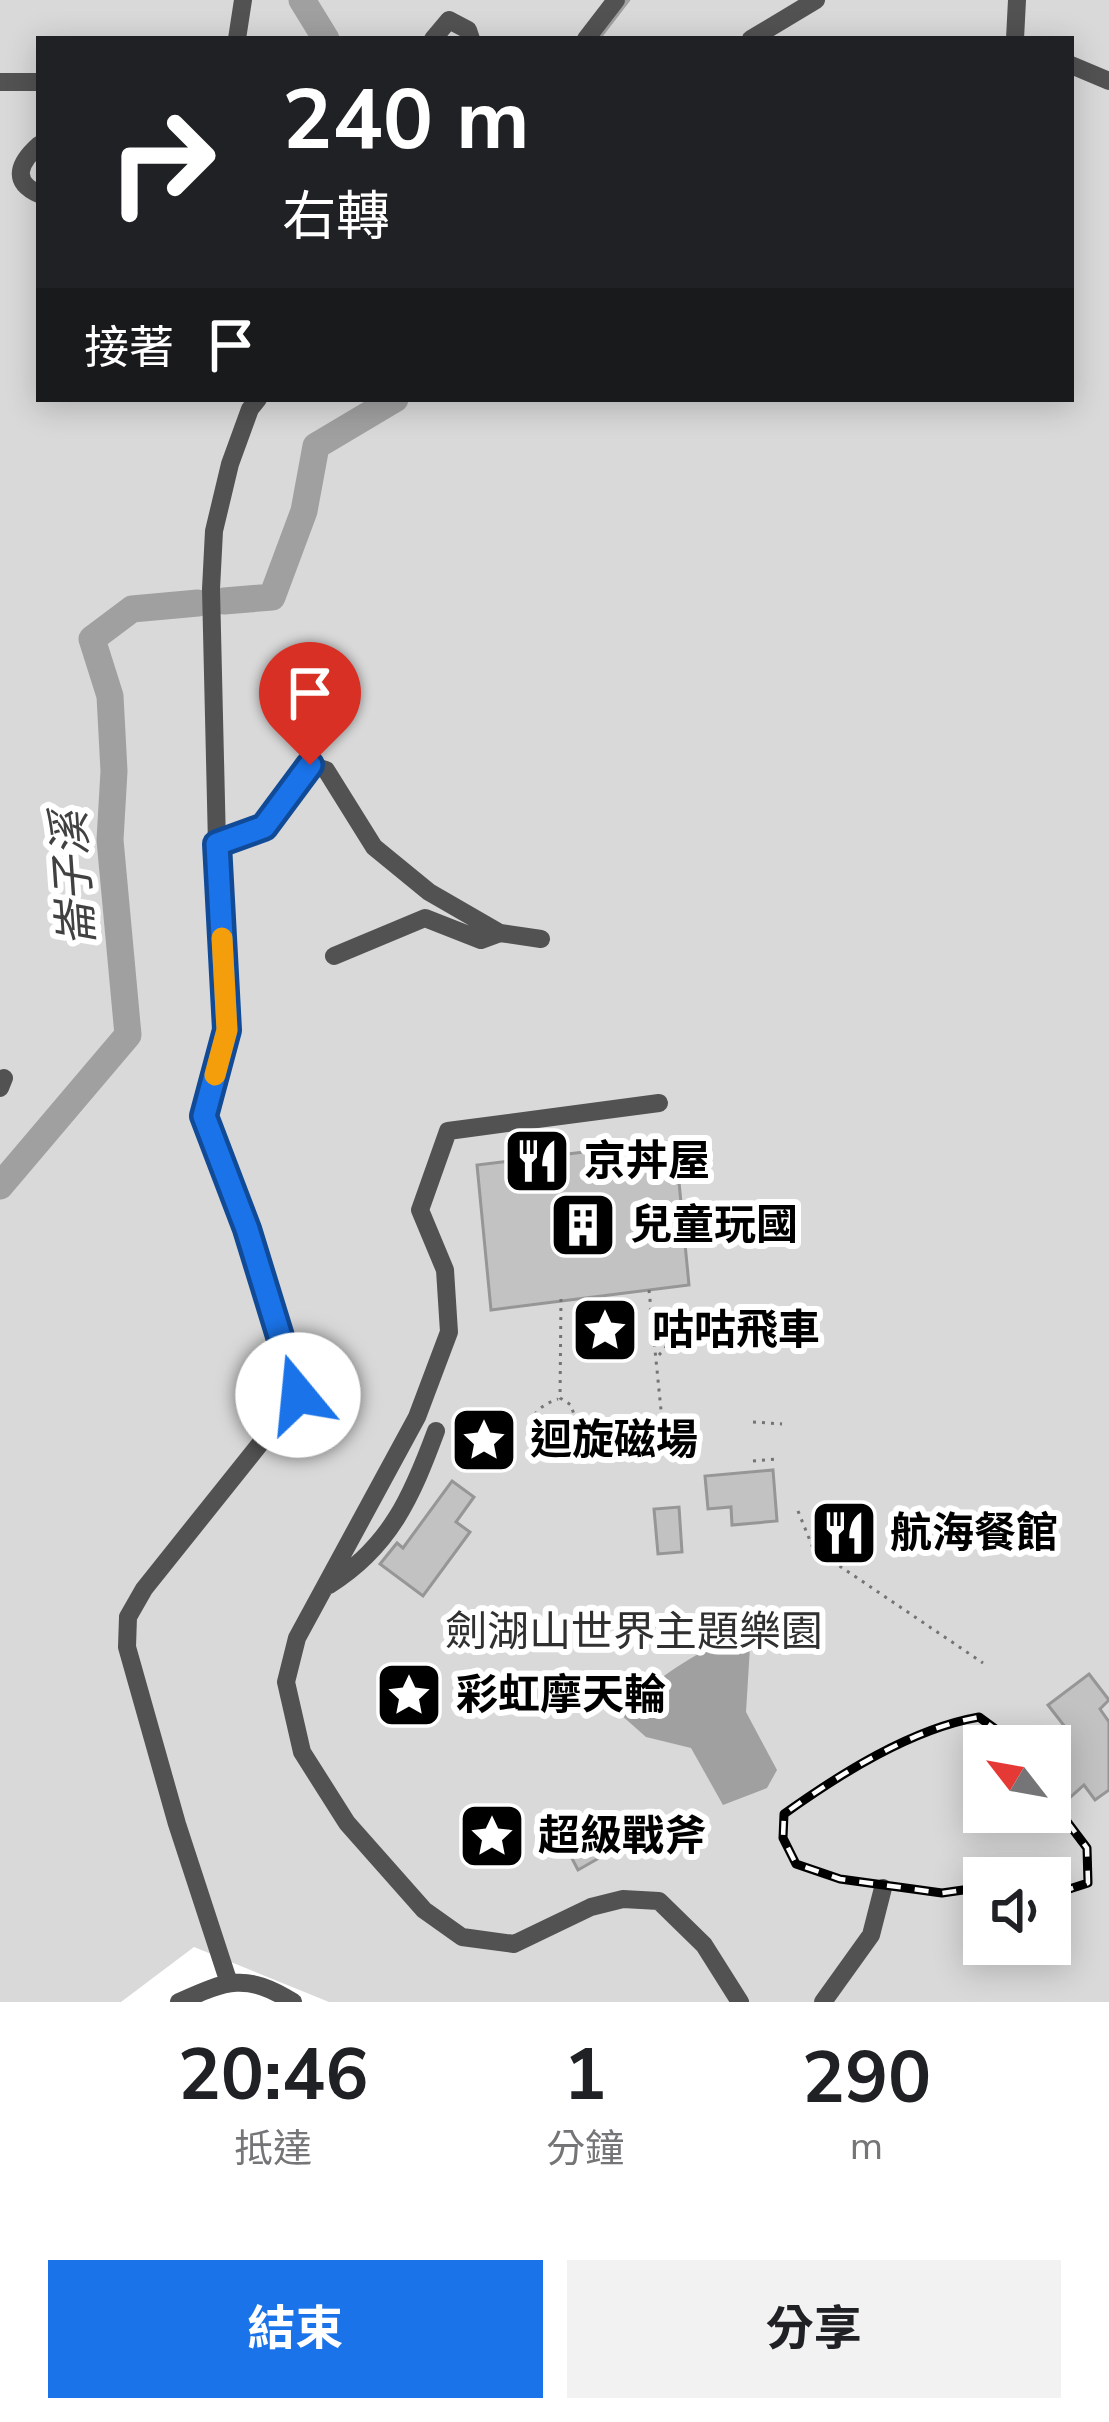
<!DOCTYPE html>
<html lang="zh-TW">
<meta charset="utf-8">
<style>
body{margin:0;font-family:"Nunito Sans","Noto Sans TC",sans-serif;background:#f2f2f2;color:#202124;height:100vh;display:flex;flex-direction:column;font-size:45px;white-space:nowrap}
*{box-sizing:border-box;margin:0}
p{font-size:39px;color:#757577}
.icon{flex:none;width:66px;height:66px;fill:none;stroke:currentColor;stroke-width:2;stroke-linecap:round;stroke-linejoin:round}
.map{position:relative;height:2002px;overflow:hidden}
.drawer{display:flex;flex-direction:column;background:#fff;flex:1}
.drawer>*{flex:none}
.top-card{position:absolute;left:36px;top:36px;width:1038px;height:366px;border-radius:0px;box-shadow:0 6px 30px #0003;background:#202124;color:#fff;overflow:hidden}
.needle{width:78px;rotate:301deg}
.fabs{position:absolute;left:963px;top:1725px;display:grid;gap:24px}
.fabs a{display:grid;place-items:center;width:108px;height:108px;border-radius:0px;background:#fff;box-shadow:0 6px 30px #0003;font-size:60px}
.pin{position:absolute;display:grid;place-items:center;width:102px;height:102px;color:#fff;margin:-123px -51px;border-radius:50% 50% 50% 0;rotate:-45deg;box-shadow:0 0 12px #0007}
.pin .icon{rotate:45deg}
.me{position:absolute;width:132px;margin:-66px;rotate:343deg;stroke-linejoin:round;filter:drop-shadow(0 0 9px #0008)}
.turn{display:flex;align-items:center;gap:42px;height:252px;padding:0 48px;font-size:54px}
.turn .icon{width:156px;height:156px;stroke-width:2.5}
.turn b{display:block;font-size:84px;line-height:102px}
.then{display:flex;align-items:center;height:114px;padding:0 48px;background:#0003;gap:24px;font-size:45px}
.eta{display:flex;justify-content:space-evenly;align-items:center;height:204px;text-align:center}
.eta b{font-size:72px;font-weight:700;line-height:84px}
.action{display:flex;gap:24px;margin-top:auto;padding:24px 48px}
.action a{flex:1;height:138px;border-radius:0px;background:#1a73e8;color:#fff;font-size:48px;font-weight:700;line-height:138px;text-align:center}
.action a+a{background:#f2f2f2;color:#202124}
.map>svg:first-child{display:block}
</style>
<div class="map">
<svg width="1109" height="2002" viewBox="0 0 1109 2002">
<rect width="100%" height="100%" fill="#fff"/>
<path fill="#d9d9d9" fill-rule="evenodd" d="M0 0H1109V2002H329L194 1947 121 2002H0ZM39 39H1071V399H39ZM984 1746H1050V1812H984ZM984 1878H1050V1944H984Z"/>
<path fill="#a0a0a0" d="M726 1639 750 1647 746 1712 777 1770 767 1788 723 1805 691 1748 646 1737 620 1714C652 1681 685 1660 726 1639Z"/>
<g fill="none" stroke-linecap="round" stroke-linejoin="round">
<path stroke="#a0a0a0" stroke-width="4.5" d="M598 39 628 0"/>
<path stroke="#a0a0a0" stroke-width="27" d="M302 0 326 39
M224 601 272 597 304 511 316 446 395 399
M0 1186 128 1035 110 840 114 771 110 696 92 639 132 609 198 603"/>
</g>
<path fill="#c2c2c2" stroke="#969696" stroke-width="3" d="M675 1141 689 1285 491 1310 477 1165Z
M773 1470 777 1521 732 1525 731 1507 708 1509 705 1476Z
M452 1481 474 1497 456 1522 470 1532 423 1596 380 1564 397 1543 403 1548Z
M679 1507 682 1552 658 1554 654 1509Z
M1089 1674 1109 1700 1100 1709 1109 1722V1790L1095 1800 1084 1785 1035 1829 1020 1812H1050V1747L1069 1732 1048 1705Z
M624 1815 636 1837 578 1870 566 1847Z"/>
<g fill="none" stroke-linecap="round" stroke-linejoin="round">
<path stroke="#747474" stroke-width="3" stroke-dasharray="3 6" stroke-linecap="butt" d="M649 1290 663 1430
M561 1299 560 1398 571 1405 579 1431 571 1448
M659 1355 691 1318
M753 1422 782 1424
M532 1449C525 1424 533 1407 558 1399
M753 1461 778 1459
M798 1511 813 1548 983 1663"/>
<path stroke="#525252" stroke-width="18" d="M237 39 243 0
M433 39 449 20 468 30 471 39
M586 39 616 0
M751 39 816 0
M1015 39 1017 0
M1071 65 1109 81
M0 82H39
M39 145C20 162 10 181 39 194
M217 844 264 828 310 765 326 770 374 847 429 892 500 933 481 940 425 918 334 956
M500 933 541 939
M0 1088 4 1078
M659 1103 448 1131 420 1210 445 1270 449 1332 417 1417 297 1638 286 1682 302 1752 347 1823 424 1910 462 1937 514 1944 591 1907 623 1899 659 1901 704 1945 740 2002
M329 1585C390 1547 412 1496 436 1431
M228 1980 177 1824 127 1647 128 1617 144 1589 299 1395 247 1229 204 1116 227 1030 217 844 211 589 214 531 230 464 250 409 258 399
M179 2002C226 1981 245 1972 293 2002
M823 2002 871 1935 883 1888"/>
<g stroke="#000" stroke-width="9">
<path id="rail" d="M1050 1799 1087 1848 1088 1883 1060 1892 1050 1890
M984 1887 942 1893 840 1879 796 1864 783 1838 784 1814C840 1774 911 1729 979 1717L994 1728 1009 1746"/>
</g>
<use href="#rail" stroke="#fff" stroke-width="4.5" stroke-dasharray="14" stroke-linecap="butt"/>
</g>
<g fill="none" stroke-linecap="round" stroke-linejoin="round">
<g stroke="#114b97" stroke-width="30">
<path id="route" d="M298 1395 247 1229 204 1116 227 1030 217 844 264 827 310 765"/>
</g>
<use href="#route" stroke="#1a73e8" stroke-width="21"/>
<path stroke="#f59e0b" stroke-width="21" d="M215 1075 227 1030 222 938"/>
</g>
<defs>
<g id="restaurant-square" transform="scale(3.45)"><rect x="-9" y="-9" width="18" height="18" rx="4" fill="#000" stroke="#fff"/><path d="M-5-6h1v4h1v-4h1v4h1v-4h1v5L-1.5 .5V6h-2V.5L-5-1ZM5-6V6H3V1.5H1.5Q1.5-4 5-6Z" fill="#fff"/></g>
<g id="building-square" transform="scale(3.45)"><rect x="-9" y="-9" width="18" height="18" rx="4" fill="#000" stroke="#fff"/><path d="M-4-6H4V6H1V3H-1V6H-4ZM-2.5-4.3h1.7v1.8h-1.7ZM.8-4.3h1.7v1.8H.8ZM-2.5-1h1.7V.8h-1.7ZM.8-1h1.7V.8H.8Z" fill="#fff"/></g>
<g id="sight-square" transform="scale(3.45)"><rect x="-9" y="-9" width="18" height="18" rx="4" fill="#000" stroke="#fff"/><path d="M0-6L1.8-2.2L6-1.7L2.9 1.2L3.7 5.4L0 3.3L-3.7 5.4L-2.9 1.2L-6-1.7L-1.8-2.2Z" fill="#fff"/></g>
</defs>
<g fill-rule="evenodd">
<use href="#restaurant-square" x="537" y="1161"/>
<use href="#building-square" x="583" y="1225"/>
<use href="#sight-square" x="605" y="1330"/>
<use href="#sight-square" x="484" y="1440"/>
<use href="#restaurant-square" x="844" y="1533"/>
<use href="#sight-square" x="409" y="1695"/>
<use href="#sight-square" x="492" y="1836"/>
</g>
<g text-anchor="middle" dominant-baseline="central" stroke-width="12" stroke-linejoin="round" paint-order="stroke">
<g font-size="42" font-weight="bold" fill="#000" stroke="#fff" text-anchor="start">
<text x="584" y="1161">京丼屋</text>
<text x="630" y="1225">兒童玩國</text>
<text x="652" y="1330">咕咕飛車</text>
<text x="530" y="1440">迴旋磁場</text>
<text x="890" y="1533">航海餐館</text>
<text x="456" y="1695">彩虹摩天輪</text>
<text x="538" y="1836">超級戰斧</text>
</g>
<g font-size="42" fill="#303030" stroke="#fff">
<text x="634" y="1632">劍湖山世界主題樂園</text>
</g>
<g font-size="45" font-style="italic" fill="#414141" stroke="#fff">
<text transform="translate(74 879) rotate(-94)">崙子溪</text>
</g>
</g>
</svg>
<div class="fabs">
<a><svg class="needle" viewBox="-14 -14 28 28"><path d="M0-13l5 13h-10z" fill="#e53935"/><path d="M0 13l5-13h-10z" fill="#757577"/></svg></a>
<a><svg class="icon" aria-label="sound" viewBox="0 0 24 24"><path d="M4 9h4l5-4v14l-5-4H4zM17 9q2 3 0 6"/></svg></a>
</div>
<div class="pin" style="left:310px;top:765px;background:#d93025"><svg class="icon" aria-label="arrive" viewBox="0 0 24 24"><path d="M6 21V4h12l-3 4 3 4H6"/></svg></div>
<svg class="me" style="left:298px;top:1395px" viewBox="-20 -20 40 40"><circle r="19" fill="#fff"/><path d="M0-13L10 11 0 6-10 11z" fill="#1a73e8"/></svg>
<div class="top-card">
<div class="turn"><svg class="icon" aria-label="right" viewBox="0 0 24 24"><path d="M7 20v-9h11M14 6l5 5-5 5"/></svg><div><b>240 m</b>右轉</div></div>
<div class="then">接著<svg class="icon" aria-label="arrive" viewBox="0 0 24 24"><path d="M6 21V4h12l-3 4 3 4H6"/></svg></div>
</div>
</div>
<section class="drawer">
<div class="eta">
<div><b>20:46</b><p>抵達</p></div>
<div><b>1</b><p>分鐘</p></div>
<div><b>290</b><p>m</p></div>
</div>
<div class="action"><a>結束</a><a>分享</a></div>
</section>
